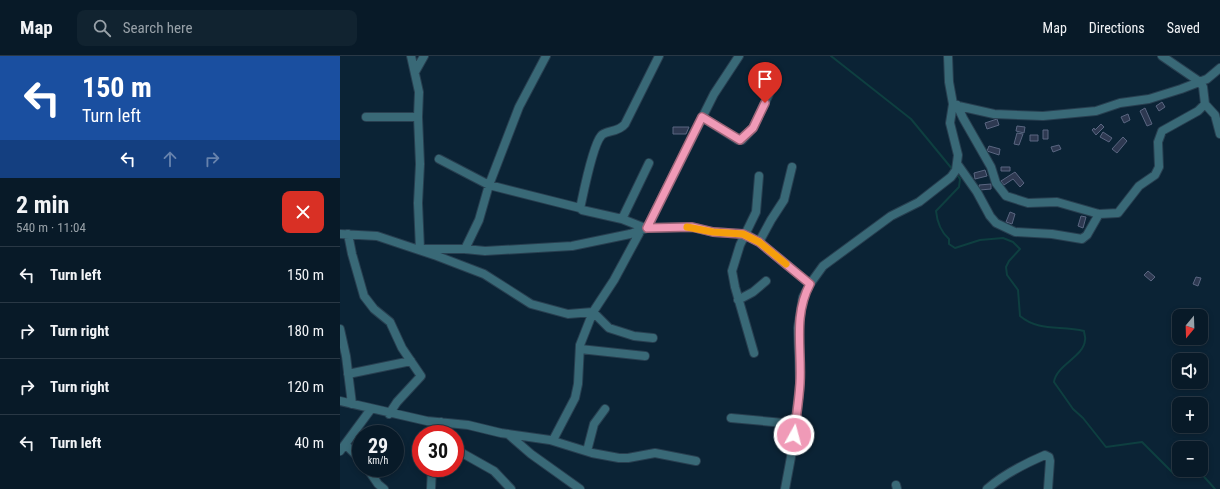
<!DOCTYPE html>
<meta charset="utf-8">
<style>
body{margin:0;font-family:"Roboto Condensed",sans-serif;background:#112330;color:#f1f3f6;height:100vh;display:flex;flex-direction:column;font-size:15px;white-space:nowrap}
*{box-sizing:border-box;margin:0}
p{font-size:13px;color:#98a1a8}
.icon{flex:none;width:22px;height:22px;fill:none;stroke:currentColor;stroke-width:2;stroke-linecap:round;stroke-linejoin:round}
.map{position:relative;flex:1;overflow:hidden}
.side{display:flex;flex-direction:column;background:#081a28;width:340px}
.side>*{flex:none}
.guide{background:#1a4fa0;color:#fff;overflow:hidden}
.needle{width:26px;rotate:199deg}
.controls{position:absolute;left:832px;top:253px;display:grid;gap:8px}
.controls a{display:grid;place-items:center;width:36px;height:36px;border-radius:8px;background:#081a28;box-shadow:0 2px 6px #0003,0 0 0 1px #293845;font-size:20px}
.speed{position:absolute;left:12px;top:369px;display:flex;gap:8px;font-size:20px;font-weight:700;text-align:center}
.speed>*{display:grid;place-content:center;width:52px;height:52px;border-radius:50%;background:#081a28;box-shadow:0 2px 6px #0003,0 0 0 1px #293845;line-height:1}
.speed small{font-size:10px;font-weight:400}
.speed .limit{border:6px solid #d22;background:#fff;color:#111}
.pin{position:absolute;display:grid;place-items:center;width:34px;height:34px;color:#fff;margin:-41px -17px;border-radius:50% 50% 50% 0;rotate:-45deg;box-shadow:0 0 4px #0007}
.pin .icon{rotate:45deg}
.me{position:absolute;width:44px;margin:-22px;rotate:7deg;stroke-linejoin:round;filter:drop-shadow(0 0 3px #0008)}
.turn{display:flex;align-items:center;gap:14px;height:84px;padding:0 16px;font-size:18px}
.turn .icon{width:52px;height:52px;stroke-width:2.5}
.turn b{display:block;font-size:28px;line-height:34px}
.lanes{display:flex;align-items:center;height:38px;padding:0 16px;background:#0003;justify-content:center;gap:20px;direction:ltr}
.lanes .off{opacity:.35}
.round{display:grid;place-items:center;flex:none;width:42px;height:42px;border-radius:8px;background:#112330}
.overview{display:flex;align-items:center;justify-content:space-between;height:68px;padding:0 16px}
h1{font-size:24px;font-weight:700;line-height:30px}
ul{padding:0;list-style:none}
li{display:flex;align-items:center;gap:12px;height:56px;padding:0 16px;border-top:1px solid #293845}
li div{flex:1}
li b{display:block;font-size:15px}
li em{font-style:normal}
header{display:flex;align-items:center;gap:24px;box-sizing:border-box;height:56px;padding:0 20px;background:#081a28;border-bottom:1px solid #293845}
header strong{font-size:19px}
nav{display:flex;gap:22px;margin-inline-start:auto;font-size:14px}
.search{width:280px;height:36px;background:#112330;display:flex;align-items:center;gap:10px;box-sizing:border-box;padding:0 14px;border-radius:8px;color:#98a1a8;font-size:15px}
main{display:flex;flex:1;min-height:0}
.map>svg:first-child{display:block}
</style>
<header>
<strong>Map</strong>
<div class="search"><svg class="icon" aria-label="search" viewBox="0 0 24 24"><circle cx="10" cy="10" r="6"/><path d="M15 15l6 6"/></svg>Search here</div>
<nav><a>Map</a><a>Directions</a><a>Saved</a></nav>
</header>
<main>
<section class="side">
<div class="guide">
<div class="turn"><svg class="icon" aria-label="left" viewBox="0 0 24 24"><path d="M17 20v-9H6M10 6l-5 5 5 5"/></svg><div><b>150 m</b>Turn left</div></div>
<div class="lanes"><svg class="icon" aria-label="left" viewBox="0 0 24 24"><path d="M17 20v-9H6M10 6l-5 5 5 5"/></svg><svg class="icon off" aria-label="ahead" viewBox="0 0 24 24"><path d="M12 20V5M6 11l6-6 6 6"/></svg><svg class="icon off" aria-label="right" viewBox="0 0 24 24"><path d="M7 20v-9h11M14 6l5 5-5 5"/></svg></div>
</div>
<div class="overview"><div><h1>2 min</h1><p>540 m · 11:04</p></div><a class="round" style="background:#d93025;color:#fff"><svg class="icon" aria-label="close" viewBox="0 0 24 24"><path d="M6 6l12 12M18 6L6 18"/></svg></a></div>
<ul>
<li><svg class="icon" aria-label="left" viewBox="0 0 24 24"><path d="M17 20v-9H6M10 6l-5 5 5 5"/></svg><div><b>Turn left</b></div><em>150 m</em></li>
<li><svg class="icon" aria-label="right" viewBox="0 0 24 24"><path d="M7 20v-9h11M14 6l5 5-5 5"/></svg><div><b>Turn right</b></div><em>180 m</em></li>
<li><svg class="icon" aria-label="right" viewBox="0 0 24 24"><path d="M7 20v-9h11M14 6l5 5-5 5"/></svg><div><b>Turn right</b></div><em>120 m</em></li>
<li><svg class="icon" aria-label="left" viewBox="0 0 24 24"><path d="M17 20v-9H6M10 6l-5 5 5 5"/></svg><div><b>Turn left</b></div><em>40 m</em></li>
</ul>
</section>
<div class="map">
<svg width="880" height="433" viewBox="0 0 880 433">
<rect width="100%" height="100%" fill="#0b2335"/>
<g fill="none" stroke-linecap="round" stroke-linejoin="round">
<path stroke="#0e3f40" stroke-width="2" d="M491 0 571 63 613 114
M616 117 620 123 619 131 596 155C597 165 601 176 609 183V188L615 192 640 184 663 182 673 186 680 193 669 205 666 211 667 219 678 234 680 260C699 276 721 269 744 275 744 278 746 282 745 284 744 301 716 309 714 326L733 353 743 362 766 391 802 386 833 417 845 419 858 414 875 433"/>
</g>
<path fill="#2e3951" stroke="#5a6681" d="M822 46 825 51 819 55 816 50Z
M805 52 812 68 807 70 800 55Z
M788 58 790 64 784 67 781 61Z
M657 63 659 69 647 73 645 67Z
M761 68 764 71 756 79 752 74 754 72 755 74Z
M677 70 685 71 684 77 676 75Z
M333 71H349L346 78H333Z
M703 74H708V83H703Z
M763 76 772 82 769 86 760 81Z
M677 77 683 78 679 89 674 88Z
M690 79H698V85H690Z
M783 81 787 85 777 97 772 93Z
M719 89 721 93 713 96 711 91Z
M649 90 660 93 659 99 647 95Z
M661 111H670V115H661Z
M645 114 647 120 635 123 634 117Z
M675 116 684 127 680 131 673 123 664 129 661 125Z
M651 128V133L640 134 639 129Z
M670 156 675 158 672 168 666 166Z
M741 160 746 161 743 172 738 170Z
M808 215 815 221 811 225 804 219Z
M856 221 861 222 858 230 853 228Z"/>
<g fill="none" stroke-linecap="round" stroke-linejoin="round">
<g stroke="#283f50" stroke-width="10">
<path id="minor" d="M71 0 79 36 78 61 80 108 78 147 80 193
M75 16 84 0
M865 48 875 59 880 78
M614 49 654 58 703 60 756 55 780 47 809 43 841 33 867 23 880 12
M617 49 623 62 651 111 656 127 666 140 688 147 717 146 759 158 778 157 799 130 815 119 819 111 818 86 822 75 858 55 865 48 863 31 860 26 822 0
M26 61H78
M362 61 398 84H402L413 72 436 23
M99 103 149 129 240 152
M618 109 637 136 650 160 656 167 675 176 712 178 742 183 747 179 759 158
M282 163 309 107
M305 172 282 163 242 154 240 152 241 148C244 134 253 89 261 80 265 74 278 77 285 68L319 0
M307 172 374 38 399 0
M0 178 37 180 97 200 144 218 191 248 228 258 253 256 269 272 294 280 313 282
M8 178 12 198 24 240 34 253 50 266 62 292 81 320 57 346 49 358
M419 186 431 164 444 144 452 111
M80 193H125L145 195 232 190 290 178 307 172 352 171 373 176 403 178 409 180 419 186 470 228
M125 193 139 164 149 129 179 51 206 0
M398 244 413 236 426 225
M0 273 6 300 12 348
M240 293 305 300
M414 297 395 231 392 215 400 189 416 156 419 120
M8 318 71 305
M0 345 87 365 128 369 161 377 210 384 252 397 279 402H288L315 397 356 405
M391 362 455 368
M99 378 101 366
M168 378 191 398 240 433
M213 384 235 342 238 328 240 289 253 256 274 224 301 174
M5 388 21 404
M115 393 154 415 171 433
M0 395 31 353
M247 395 254 368 265 353
M27 412 38 428 44 433
M556 429 557 433
M91 433 92 412
M445 433 451 401 460 328 458 272 463 241 470 228 483 210 551 160 579 146 611 121 616 114 618 99 610 67 613 48 609 26 608 0
M647 433C664 418 684 408 705 399L709 401 710 405 708 433"/>
</g>
<use href="#minor" stroke="#396977" stroke-width="8"/>
</g>
<g fill="none" stroke-linecap="round" stroke-linejoin="round">
<g stroke="#9c6477" stroke-width="10">
<path id="route" d="M425 47 413 72 400 84 362 61 307 172 352 171 373 176 403 178 419 186 470 228C453 260 462 293 460 327 459 345 456 362 454 379"/>
</g>
<use href="#route" stroke="#f09ab7" stroke-width="7"/>
<path stroke="#f59e0b" stroke-width="7" d="M347 171 373 176 403 178 419 186 446 208"/>
</g>
</svg>
<div class="controls">
<a><svg class="needle" viewBox="-14 -14 28 28"><path d="M0-13l5 13h-10z" fill="#e53935"/><path d="M0 13l5-13h-10z" fill="#98a1a8"/></svg></a>
<a><svg class="icon" aria-label="sound" viewBox="0 0 24 24"><path d="M4 9h4l5-4v14l-5-4H4zM17 9q2 3 0 6"/></svg></a>
<a>+</a>
<a>−</a>
</div>
<div class="speed"><div>29<small>km/h</small></div><div class="limit">30</div></div>
<div class="pin" style="left:425px;top:47px;background:#d93025"><svg class="icon" aria-label="arrive" viewBox="0 0 24 24"><path d="M6 21V4h12l-3 4 3 4H6"/></svg></div>
<svg class="me" style="left:454px;top:379px" viewBox="-20 -20 40 40"><circle r="17" fill="#f09ab7" stroke="#fff" stroke-width="3"/><path d="M0-11L8 9 0 5-8 9z" fill="#fff"/></svg>
</div>
</main>
